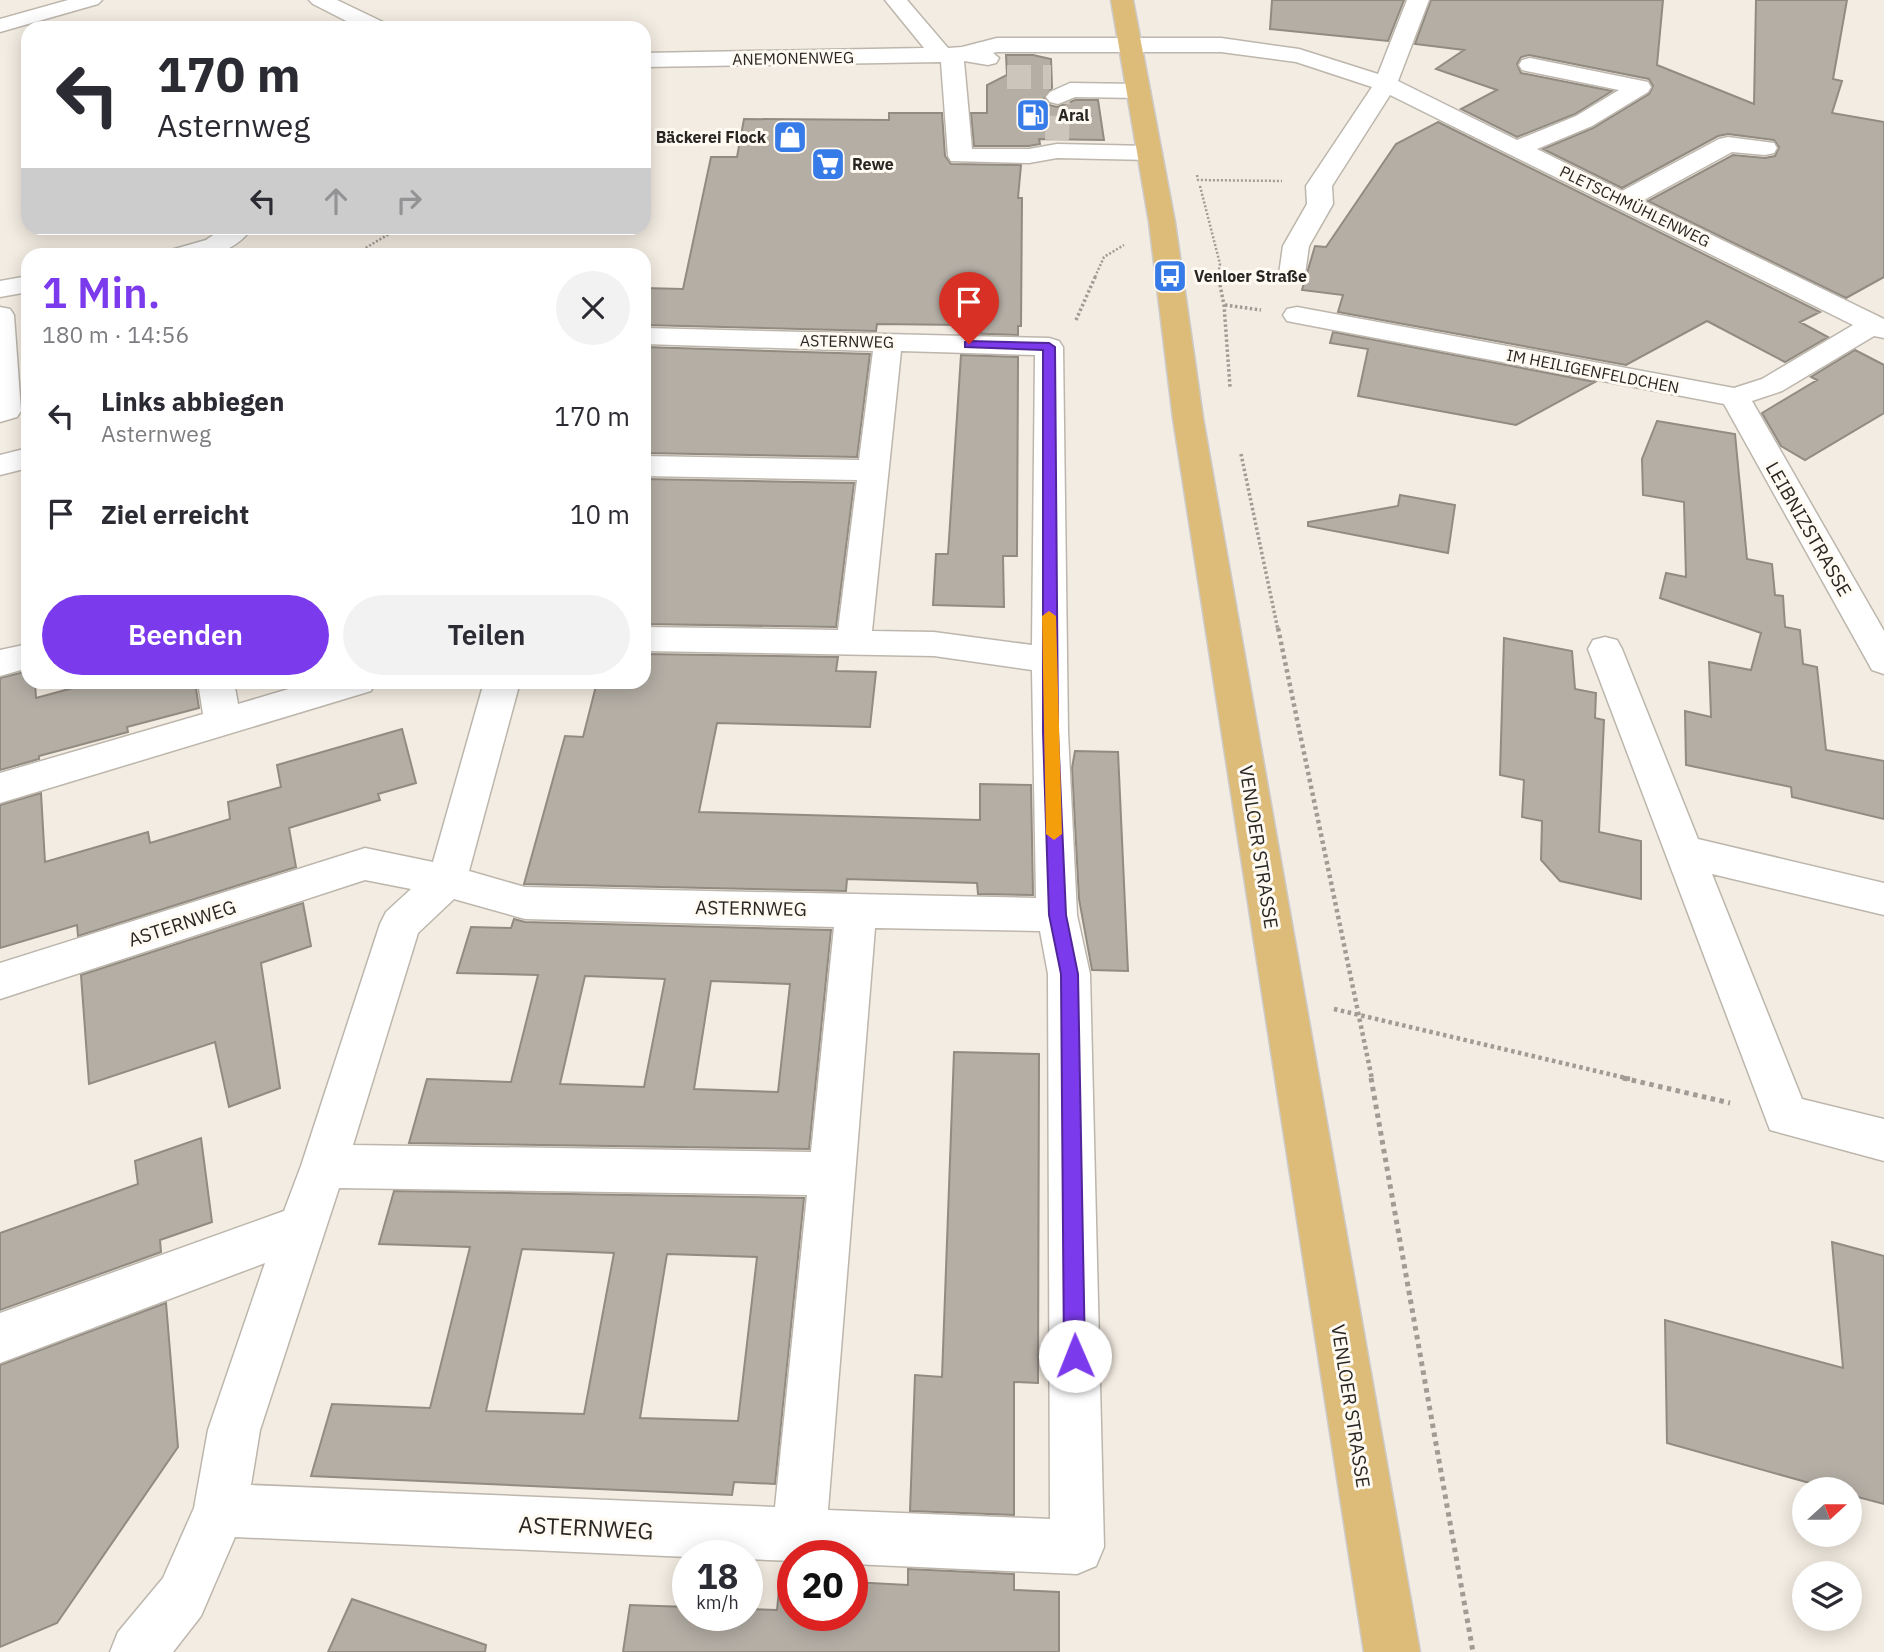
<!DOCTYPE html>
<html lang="de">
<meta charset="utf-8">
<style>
body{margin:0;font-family:"IBM Plex Sans",sans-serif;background:#f2f2f3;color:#2b2b33;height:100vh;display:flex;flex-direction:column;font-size:26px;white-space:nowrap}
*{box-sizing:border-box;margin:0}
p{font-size:23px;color:#7c7c81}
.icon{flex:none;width:38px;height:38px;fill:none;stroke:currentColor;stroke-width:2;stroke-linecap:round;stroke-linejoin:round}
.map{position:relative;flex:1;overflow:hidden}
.side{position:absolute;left:21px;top:248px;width:630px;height:441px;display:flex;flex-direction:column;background:#fff;border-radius:21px;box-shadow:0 4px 18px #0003}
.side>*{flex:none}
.hud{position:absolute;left:21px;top:21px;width:630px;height:214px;border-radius:21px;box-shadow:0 4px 18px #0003;background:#fff;color:#2b2b33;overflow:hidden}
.needle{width:46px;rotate:69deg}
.fabs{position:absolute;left:1792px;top:1477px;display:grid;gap:14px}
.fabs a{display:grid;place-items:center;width:70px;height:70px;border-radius:50%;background:#fff;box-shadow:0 4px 18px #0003;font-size:35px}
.speed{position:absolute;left:672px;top:1540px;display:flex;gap:14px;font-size:35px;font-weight:700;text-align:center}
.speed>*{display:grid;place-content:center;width:91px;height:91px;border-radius:50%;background:#fff;box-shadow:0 4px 18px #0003;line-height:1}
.speed small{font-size:18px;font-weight:400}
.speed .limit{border:10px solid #d22;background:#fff;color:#111}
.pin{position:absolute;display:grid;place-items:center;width:60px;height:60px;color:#fff;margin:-72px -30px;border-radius:50% 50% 50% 0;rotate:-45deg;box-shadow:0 0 7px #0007}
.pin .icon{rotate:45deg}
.me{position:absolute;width:77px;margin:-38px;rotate:359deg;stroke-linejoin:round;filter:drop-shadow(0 0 5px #0008)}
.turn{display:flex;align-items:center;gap:24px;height:147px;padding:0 21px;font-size:32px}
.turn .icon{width:91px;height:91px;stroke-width:2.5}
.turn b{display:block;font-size:49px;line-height:60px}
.lanes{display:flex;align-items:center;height:66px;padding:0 21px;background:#0003;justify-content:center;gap:35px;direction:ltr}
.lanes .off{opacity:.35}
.round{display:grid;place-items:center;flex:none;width:74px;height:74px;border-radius:37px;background:#f2f2f3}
.head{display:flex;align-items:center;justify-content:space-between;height:119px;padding:0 21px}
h1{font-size:42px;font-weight:600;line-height:52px;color:#7c3aed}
.button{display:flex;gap:14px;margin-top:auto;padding:14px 21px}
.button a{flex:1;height:80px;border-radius:42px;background:#7c3aed;color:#fff;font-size:28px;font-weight:600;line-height:80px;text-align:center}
.button a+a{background:#f2f2f3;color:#2b2b33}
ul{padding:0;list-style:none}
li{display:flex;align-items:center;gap:21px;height:98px;padding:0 21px}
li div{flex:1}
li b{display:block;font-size:26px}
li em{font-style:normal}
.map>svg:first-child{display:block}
</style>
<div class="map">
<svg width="1884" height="1652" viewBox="0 0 1884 1652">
<rect width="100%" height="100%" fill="#f3ece2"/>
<path fill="#b4aea5" stroke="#918b82" stroke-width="2" fill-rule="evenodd" d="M1272 0H1404L1388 41 1270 29Z
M1431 0H1663L1657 65 1754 104 1756 0H1847L1833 79 1842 81 1832 113 1884 122V277L1846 298 1648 201 1733 155 1765 158 1775 156 1779 147 1774 140 1728 134 1718 136 1622 188 1543 149 1593 128 1649 94 1653 86 1649 79 1529 55 1521 57 1517 64 1521 73 1612 91 1575 114 1517 137 1461 109 1497 90 1436 69 1464 50 1415 44Z
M1006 55H1033L1051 59 1052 88 1044 99 1049 105 1057 107 1075 100H1098L1104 140 1039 139 1040 144 1029 146H974L971 113H987V85L1007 75Z
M889 113H942L945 156 951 164 1021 165 1018 198H1022L1021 326H1018V335L962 333 963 325 877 324 876 331 644 325V288L683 289 711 157H737L744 119 889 120Z
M1438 122 1820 312 1800 322 1828 337 1785 362 1707 321 1626 365 1338 312 1343 295 1302 290 1315 246 1326 247 1396 144Z
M1333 332 1595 382 1516 425 1358 396 1368 349 1330 343Z
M644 347 870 354 857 457 644 453Z
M1855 350 1884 365V413L1805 460 1781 446 1762 413 1817 380 1811 377Z
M961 355 1018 357 1017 556H1003L1004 607 933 605 936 554H948Z
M1657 421 1735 434 1747 559 1772 564 1775 595 1783 596 1785 627 1800 630 1803 664 1817 667 1826 750 1884 761V819L1792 797 1791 787 1686 765 1685 711 1711 717 1709 662 1751 670 1761 633 1660 598 1666 573 1686 577 1684 502 1643 495 1642 459Z
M644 479 854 483 836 627 644 624Z
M1400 495 1455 505 1448 553 1308 526V522L1398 506Z
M1504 638 1572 651 1575 689 1596 693 1595 718 1604 720 1599 832 1641 841V899L1560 881 1541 860 1542 821 1522 817 1524 780 1500 775Z
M644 654 838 657 836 671 876 672 870 727 717 723 699 812 980 820V784L1031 785 1033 895 978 894 977 883 847 879 846 891 524 884 565 736 583 737 597 682H644Z
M28 671V682H35L36 698 95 682H195L199 708 127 727 128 732 39 756V759L0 770V678Z
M402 729 416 783 378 794 380 800 289 828 296 867 78 936 77 925 0 948V805L41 793 45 862 148 832 150 843 230 819 228 802 281 787 277 765Z
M1075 751 1118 752 1128 971 1092 970 1079 899 1072 768Z
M303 903 311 946 261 963 280 1088 229 1107 215 1042 89 1084 81 975Z
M514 919 525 922 831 930 809 1149 409 1143 427 1079 511 1082 538 975 457 973 471 927 511 928ZM585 976 665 979 644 1087 560 1084ZM711 981 790 984 778 1092 694 1089Z
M954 1052 1039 1054 1038 1383 1014 1382V1515L910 1511 915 1375 942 1377Z
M201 1138 212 1222 160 1240 161 1252 0 1310V1233L138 1184 135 1161Z
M394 1191 804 1198 775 1484 734 1482 732 1495 311 1476 332 1404 430 1408 470 1247 379 1244ZM522 1249 614 1253 584 1414 486 1411ZM667 1254 757 1257 738 1421 640 1418Z
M1832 1242 1884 1256V1504L1850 1495V1489H1831L1667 1443 1665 1320 1843 1368Z
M166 1303 178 1447 57 1623 0 1647V1365Z
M908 1569 1014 1574V1590L1059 1592V1652H623L630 1605 688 1607V1615H747V1609L777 1610 780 1579 793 1580V1615H852V1582L908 1585Z
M352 1599 486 1645 485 1652H328Z"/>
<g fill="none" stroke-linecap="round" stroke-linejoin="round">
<path stroke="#cbc5bc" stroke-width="24" stroke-dasharray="24 12" stroke-linecap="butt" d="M1007 77H1051
M1057 140 1058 97"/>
<g stroke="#bcb6ac" stroke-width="3">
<path id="minor" d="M68 0H102L98 4 0 32V19Z
M309 0H337L385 23 388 28H360L313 4Z
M885 0H907L948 48 962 47 997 38H1221L1299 49 1378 74 1407 0H1429L1398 81 1517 140 1576 116 1619 90 1522 70 1519 65 1522 60 1530 58 1648 82 1651 87 1648 92 1592 126 1537 149 1622 191 1719 139 1728 137 1774 143 1777 148 1774 153 1765 155 1732 152 1642 201 1884 319V338L1874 336 1782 391 1752 401 1884 631V674L1872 670 1724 404 1297 323 1287 321 1283 315 1287 309 1297 307 1734 388 1762 379 1853 325 1390 95 1332 186 1333 204 1309 246 1305 274 1302 280 1292 282 1282 280 1279 274 1283 246 1307 204 1306 186 1372 87 1296 62 1221 52H997L993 53 999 58 996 63 988 65 964 61 972 149H1029L1057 144 1150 146 1159 148 1162 153 1159 158 1150 160 1057 158 1029 163 951 161 948 156 941 62 644 67V53L924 48Z
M1070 83 1138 84 1146 86 1150 91 1146 96 1138 98 1075 97 1058 104 1050 102 1046 97 1050 92Z
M223 228H252C231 258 199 256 167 256L171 250 206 240Z
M28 276V292L0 297V281Z
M0 307 10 309 14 315 21 411 17 417 0 422Z
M644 328 1049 338 1059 341 1063 347 1068 732 1077 915 1090 974 1104 1547 1096 1566 1077 1574 852 1564V1556H793V1561L747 1559V1556L688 1557 235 1537 201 1616 173 1652H110L118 1632 163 1578 194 1508 208 1430 265 1263 0 1363V1313L284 1211 301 1166 380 924 386 912 411 889 365 880 0 999V963L365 848 433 862 484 682H520L469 871 525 887 1036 898 1032 670 934 656 644 651V627L838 630 857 480 644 476V456L859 460 873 351 644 344ZM901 351 1035 355 1032 645 934 632 872 631ZM454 899 525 919 834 927 811 1152 353 1145 418 933ZM875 928 1040 931 1048 974 1050 1519 828 1510ZM339 1188 807 1195 775 1507 251 1485 260 1430Z
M28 448V468L0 475V455Z
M1605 637 1617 640 1622 649 1698 839 1884 883V915L1712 874 1802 1099 1884 1119V1161L1770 1130 1588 649 1593 640Z
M28 644V668L0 676V650Z
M198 682H234L238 704 312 682H375L371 691 0 803V773L203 714Z"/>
</g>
<g stroke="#cccbca" stroke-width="3">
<path id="major" d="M1111 0H1133L1175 222 1203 418 1420 1652H1364L1173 418 1149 222Z"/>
</g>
<path stroke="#a09b94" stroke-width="2.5" stroke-dasharray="2 2" stroke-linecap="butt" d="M1197 175 1198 180 1282 181
M1200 186 1220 264 1218 277
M352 256 389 234 407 228
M1095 277 1104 257 1124 245"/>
<path stroke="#a09b94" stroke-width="3.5" stroke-dasharray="2.5 2.5" stroke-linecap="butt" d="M1218 275 1224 305 1230 387
M1225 305 1261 310
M1076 320 1096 275
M1241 454 1278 630"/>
<path stroke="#a09b94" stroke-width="4.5" stroke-dasharray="3.5 3.5" stroke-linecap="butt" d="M1278 628 1372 1079
M1334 1009 1630 1079"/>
<path stroke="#a09b94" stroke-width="5" stroke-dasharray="4.5 4.5" stroke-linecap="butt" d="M1371 1078 1473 1652
M1623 1078 1730 1103"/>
<use href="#minor" fill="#fff" fill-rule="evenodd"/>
<use href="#major" fill="#ddbc7a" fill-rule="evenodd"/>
</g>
<path fill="#7c3aed" stroke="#51269a" stroke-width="2" d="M969 341 1049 343 1055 347 1058 732 1066 915 1078 974 1085 1356 1082 1363 1075 1366 1067 1363 1064 1356 1061 974 1049 915 1043 732V350L965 347V342Z"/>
<path fill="#f59e0b" d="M1049 611 1056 616 1062 834 1054 840 1046 834 1042 616Z"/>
<defs>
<g id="fuel-square" transform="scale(1.75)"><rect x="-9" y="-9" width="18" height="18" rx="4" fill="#377be9" stroke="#fffaf2"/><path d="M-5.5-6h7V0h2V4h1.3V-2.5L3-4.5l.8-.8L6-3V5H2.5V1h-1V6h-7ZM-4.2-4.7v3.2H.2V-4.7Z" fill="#fff"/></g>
<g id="shop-square" transform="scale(1.75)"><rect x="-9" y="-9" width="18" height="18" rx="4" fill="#377be9" stroke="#fffaf2"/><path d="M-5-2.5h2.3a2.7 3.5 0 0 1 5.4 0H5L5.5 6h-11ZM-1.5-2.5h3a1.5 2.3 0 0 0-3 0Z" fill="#fff"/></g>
<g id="supermarket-square" transform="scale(1.75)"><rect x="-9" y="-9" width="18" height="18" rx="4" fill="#377be9" stroke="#fffaf2"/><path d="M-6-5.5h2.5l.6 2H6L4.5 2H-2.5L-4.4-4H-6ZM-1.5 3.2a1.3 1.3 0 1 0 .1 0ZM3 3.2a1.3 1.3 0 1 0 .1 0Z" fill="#fff"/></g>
<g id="bus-square" transform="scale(1.75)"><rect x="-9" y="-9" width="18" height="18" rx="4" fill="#377be9" stroke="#fffaf2"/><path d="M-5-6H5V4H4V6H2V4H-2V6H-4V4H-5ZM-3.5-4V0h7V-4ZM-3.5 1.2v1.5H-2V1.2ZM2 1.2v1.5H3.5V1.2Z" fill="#fff"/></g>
</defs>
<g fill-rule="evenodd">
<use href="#fuel-square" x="1033" y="115"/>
<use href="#shop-square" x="790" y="137"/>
<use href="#supermarket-square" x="828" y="164"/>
<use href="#bus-square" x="1170" y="276"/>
</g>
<g text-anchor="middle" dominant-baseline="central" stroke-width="6" stroke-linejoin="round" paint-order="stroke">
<g font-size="16" fill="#292723" stroke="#fffaf2">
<text transform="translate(793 58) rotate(-1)">ANEMONENWEG</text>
<text transform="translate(1635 206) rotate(26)">PLETSCHMÜHLENWEG</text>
<text transform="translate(847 341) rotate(1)">ASTERNWEG</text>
<text transform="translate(1593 371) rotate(11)">IM HEILIGENFELDCHEN</text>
</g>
<g font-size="16" font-weight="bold" fill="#292723" stroke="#fffaf2" text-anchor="start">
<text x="1058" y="115">Aral</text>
<text x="766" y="137" text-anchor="end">Bäckerei Flock</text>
<text x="852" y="164">Rewe</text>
<text x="1194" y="276">Venloer Straße</text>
</g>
<g font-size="19" fill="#292723" stroke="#fffaf2">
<text transform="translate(1809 529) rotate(60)">LEIBNIZSTRASSE</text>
<text transform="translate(1259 847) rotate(81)">VENLOER STRASSE</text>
<text transform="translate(751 908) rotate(1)">ASTERNWEG</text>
<text transform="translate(182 923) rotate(-18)">ASTERNWEG</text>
<text transform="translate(1351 1406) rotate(81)">VENLOER STRASSE</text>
</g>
<g font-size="23" fill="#292723" stroke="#fffaf2">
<text transform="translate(586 1527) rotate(3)">ASTERNWEG</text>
</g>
</g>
</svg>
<div class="fabs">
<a><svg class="needle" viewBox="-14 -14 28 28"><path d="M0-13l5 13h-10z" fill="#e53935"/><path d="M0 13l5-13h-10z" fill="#7c7c81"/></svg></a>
<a><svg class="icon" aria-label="layers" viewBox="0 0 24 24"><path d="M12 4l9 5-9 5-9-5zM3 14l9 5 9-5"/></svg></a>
</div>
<div class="speed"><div>18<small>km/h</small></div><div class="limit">20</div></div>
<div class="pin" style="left:969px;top:344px;background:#d93025"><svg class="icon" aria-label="arrive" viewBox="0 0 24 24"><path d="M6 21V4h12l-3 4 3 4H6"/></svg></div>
<svg class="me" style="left:1075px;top:1356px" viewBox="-20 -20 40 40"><circle r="19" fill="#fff"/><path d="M0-13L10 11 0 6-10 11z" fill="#7c3aed"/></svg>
<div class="hud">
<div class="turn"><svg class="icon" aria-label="left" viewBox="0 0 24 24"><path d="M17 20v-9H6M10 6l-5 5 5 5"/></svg><div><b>170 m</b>Asternweg</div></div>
<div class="lanes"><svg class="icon" aria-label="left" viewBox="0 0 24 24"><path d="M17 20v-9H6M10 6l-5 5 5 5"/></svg><svg class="icon off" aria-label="ahead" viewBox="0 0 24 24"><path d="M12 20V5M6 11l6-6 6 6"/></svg><svg class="icon off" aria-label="right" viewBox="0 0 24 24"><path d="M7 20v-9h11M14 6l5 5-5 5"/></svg></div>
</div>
<section class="side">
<div class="head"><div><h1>1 Min.</h1><p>180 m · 14:56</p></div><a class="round"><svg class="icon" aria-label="close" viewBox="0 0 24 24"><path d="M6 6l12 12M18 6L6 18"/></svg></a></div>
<ul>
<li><svg class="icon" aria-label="left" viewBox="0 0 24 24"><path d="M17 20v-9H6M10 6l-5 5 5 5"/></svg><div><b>Links abbiegen</b><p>Asternweg</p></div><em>170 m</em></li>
<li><svg class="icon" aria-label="arrive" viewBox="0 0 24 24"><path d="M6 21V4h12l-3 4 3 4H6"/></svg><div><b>Ziel erreicht</b></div><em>10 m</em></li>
</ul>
<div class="button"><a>Beenden</a><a>Teilen</a></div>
</section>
</div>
